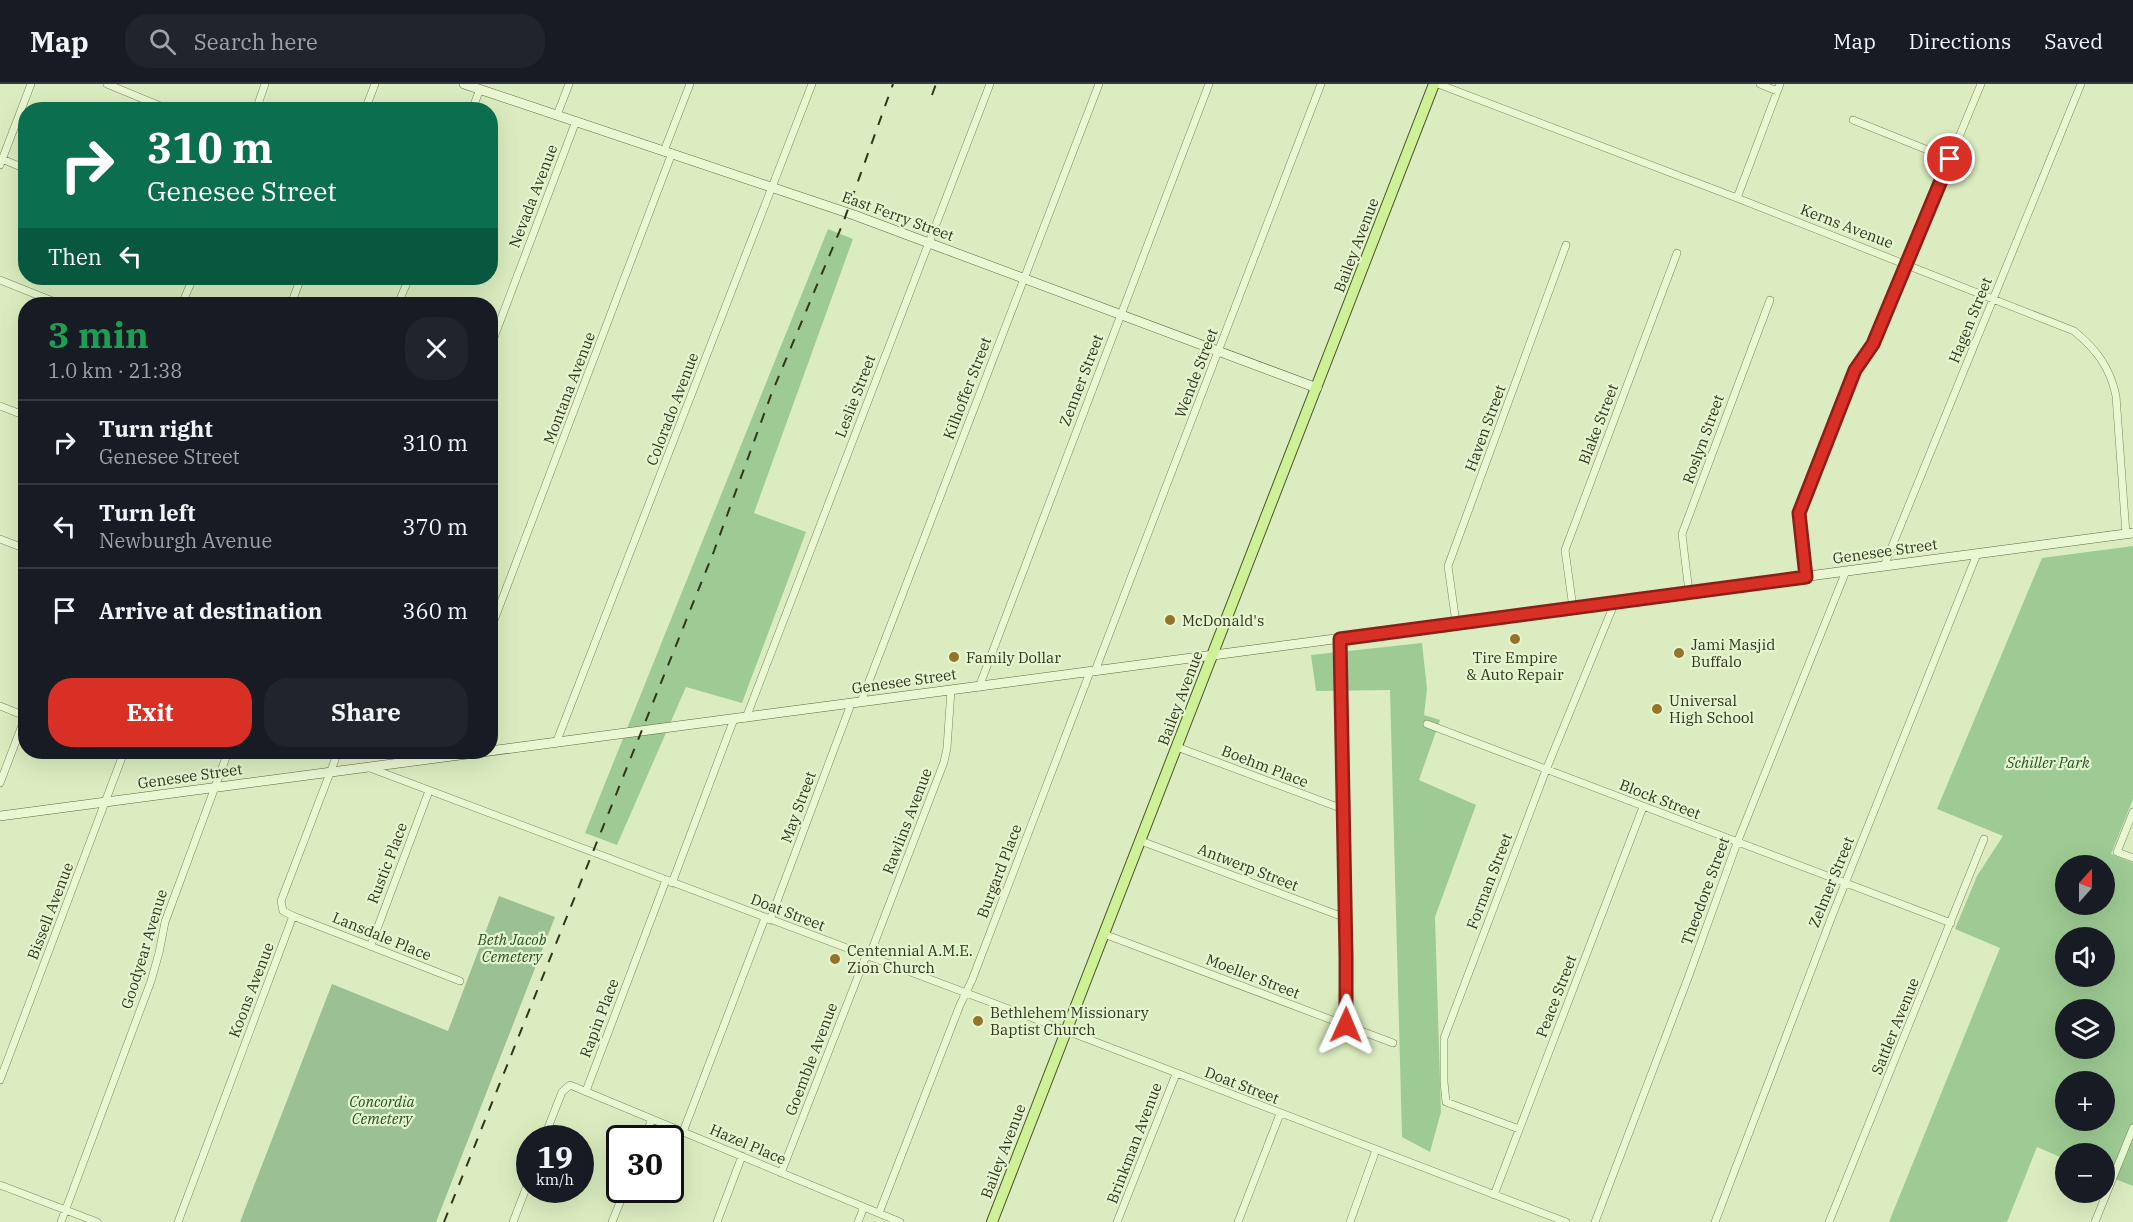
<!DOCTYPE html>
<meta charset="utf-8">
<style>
body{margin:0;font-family:"IBM Plex Serif",serif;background:#20242c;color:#f1f3f6;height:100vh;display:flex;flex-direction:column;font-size:22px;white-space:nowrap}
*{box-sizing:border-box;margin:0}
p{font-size:20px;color:#9ea1a6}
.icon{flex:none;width:33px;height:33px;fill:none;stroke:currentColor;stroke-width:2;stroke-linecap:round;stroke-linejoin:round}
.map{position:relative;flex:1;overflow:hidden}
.sheet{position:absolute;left:18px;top:213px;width:480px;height:462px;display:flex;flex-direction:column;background:#171b24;border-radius:24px;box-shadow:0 6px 24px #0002}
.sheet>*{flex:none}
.guide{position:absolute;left:18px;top:18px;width:480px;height:183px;border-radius:24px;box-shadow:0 6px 24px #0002;background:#0b6e4f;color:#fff;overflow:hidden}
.needle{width:39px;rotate:21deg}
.tools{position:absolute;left:2055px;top:771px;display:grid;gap:12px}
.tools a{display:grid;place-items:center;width:60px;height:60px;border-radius:50%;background:#171b24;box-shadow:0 6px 24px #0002;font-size:30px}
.speed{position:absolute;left:516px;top:1041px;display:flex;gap:12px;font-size:30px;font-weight:700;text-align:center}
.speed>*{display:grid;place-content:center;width:78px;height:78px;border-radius:50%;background:#171b24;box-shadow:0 6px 24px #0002;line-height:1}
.speed small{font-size:15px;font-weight:400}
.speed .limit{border:3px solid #111;border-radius:9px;background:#fff;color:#111}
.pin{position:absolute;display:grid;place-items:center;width:51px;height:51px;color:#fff;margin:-26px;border:3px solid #fff;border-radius:50%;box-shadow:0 2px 6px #0007}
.me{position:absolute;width:66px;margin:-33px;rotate:1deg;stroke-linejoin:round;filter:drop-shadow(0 0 4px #0008)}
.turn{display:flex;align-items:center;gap:21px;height:126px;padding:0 30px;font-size:27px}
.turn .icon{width:78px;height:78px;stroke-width:2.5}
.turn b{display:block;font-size:42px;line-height:51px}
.then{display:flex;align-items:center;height:57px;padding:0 30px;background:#0003;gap:12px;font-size:22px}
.round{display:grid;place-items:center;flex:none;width:63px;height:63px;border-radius:24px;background:#20242c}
.headline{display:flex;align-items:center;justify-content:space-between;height:102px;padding:0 30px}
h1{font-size:36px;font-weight:700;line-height:45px;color:#1e9e55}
.action{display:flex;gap:12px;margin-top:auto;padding:12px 30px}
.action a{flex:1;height:69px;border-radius:24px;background:#d93025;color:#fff;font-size:24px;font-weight:700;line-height:69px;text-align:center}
.action a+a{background:#20242c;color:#f1f3f6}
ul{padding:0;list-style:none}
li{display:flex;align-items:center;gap:18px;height:84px;padding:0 30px;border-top:2px solid #363941}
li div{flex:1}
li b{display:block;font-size:22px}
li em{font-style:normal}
header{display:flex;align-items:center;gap:36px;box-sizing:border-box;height:84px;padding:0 30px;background:#171b24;border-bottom:2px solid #363941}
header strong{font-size:28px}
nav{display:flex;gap:33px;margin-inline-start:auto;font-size:21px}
.search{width:420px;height:54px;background:#20242c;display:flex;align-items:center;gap:15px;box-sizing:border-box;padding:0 21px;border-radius:24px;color:#9ea1a6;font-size:22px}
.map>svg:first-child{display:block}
</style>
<header>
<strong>Map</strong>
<div class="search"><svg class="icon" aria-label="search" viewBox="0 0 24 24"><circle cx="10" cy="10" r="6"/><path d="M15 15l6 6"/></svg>Search here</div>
<nav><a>Map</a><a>Directions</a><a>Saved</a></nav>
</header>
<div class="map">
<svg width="2133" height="1138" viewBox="0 0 2133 1138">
<rect width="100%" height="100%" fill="#dbedc0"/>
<path fill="#9ecb94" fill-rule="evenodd" d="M828 145 853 155 754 429 806 448 742 619 686 603 617 761 585 749Z
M2133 462V715L2111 770 2133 779V1102L2105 1091 2104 1070H2066L2065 1075 2037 1063 2007 1138H1889L2000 864 1955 845 1977 792 2003 752 1937 725 2042 474ZM2066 782H2104V820H2066ZM2066 854H2104V892H2066ZM2066 926H2104V964H2066ZM2066 998H2104V1036H2066Z
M1422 559 1427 605 1424 631 1440 636 1419 696 1476 721 1435 833 1441 1028 1430 1068 1402 1053 1390 606 1316 607 1311 571Z"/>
<path fill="#9bc094" d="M499 812 555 833 436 1138H240L332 900 448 947Z"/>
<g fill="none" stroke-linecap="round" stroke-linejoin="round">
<g stroke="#7b8658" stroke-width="8">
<path id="street" d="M107 0 170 26
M1438 0 1737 114 2074 247C2096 265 2110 283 2116 312L2126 450
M1760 0 1777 7
M256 26 265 0
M365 26 375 0
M472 26 480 5
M557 31 569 0
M1853 36 1950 75
M664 67 690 0
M2 75 26 85
M0 81 31 0
M1737 114 1780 0
M0 196 60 220
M182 220 193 194
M291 220 301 194
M398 220 409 194
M490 264 576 37
M0 322 26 332
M0 455 26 465
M1884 482 2081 0
M1806 493 1799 429 1855 286 1873 260 1981 0
M1689 508 1682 450 1770 216
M1573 524 1565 466 1677 169
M1456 539 1448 482 1566 161
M490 547 672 69
M1340 555 1346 872V941
M1095 587 1321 0
M979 603 1209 0
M861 618 1099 0
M0 622 25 632
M746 634 990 0
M1427 640 1951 839
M556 659 812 0
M1177 663 1343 725
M370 684 1067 947 1566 1138
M0 699 26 631
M2133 728 2117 768 2133 774
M1141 757 1346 834
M672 799 734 635
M293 832 460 897
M770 836 851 620
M1104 850 1393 959
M371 861 429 707
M869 873 944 678 947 664 951 606
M0 996 124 668
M586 1007 666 796
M1519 1045 1446 1018 1444 998V954L1546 686 1615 518
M683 1048 765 834
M544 1054 562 1008 570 1001 900 1138
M644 1054 652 1035
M781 1089 866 872
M0 1101 97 1138
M1494 1111 1643 723
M879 1129 960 921 972 896 1090 588
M61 1138 151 897 159 869 165 838 228 668
M178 1138 293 832 283 827 281 817 338 668
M513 1138 530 1094
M612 1138 625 1106
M717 1138 742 1072
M858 1138 864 1123
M1117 1138 1176 990
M1238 1138 1280 1030
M1350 1138 1376 1066
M1595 1138 1688 894 1737 759 1846 487
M1715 1138 1832 832 1977 470
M1829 1138 1984 755
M2095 1138 2133 1044"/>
</g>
<g stroke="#5f683c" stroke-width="10">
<path id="secondary" d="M464 0 854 131 1317 304
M0 732 2133 449"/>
</g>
<g stroke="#4d542d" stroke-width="12">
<path id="primary" d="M992 1138 1434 0"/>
</g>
<use href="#street" stroke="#e9f8d3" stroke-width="7"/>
<use href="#secondary" stroke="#e9f8d3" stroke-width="9"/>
<use href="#primary" stroke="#cef197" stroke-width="10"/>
<path stroke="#31361d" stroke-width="2" stroke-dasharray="10 10" stroke-linecap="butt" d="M932 11 936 0
M444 1138 714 467 771 311 843 139 893 0"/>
</g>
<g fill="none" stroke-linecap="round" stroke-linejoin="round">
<g stroke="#8d1f18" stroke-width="15">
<path id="route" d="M1346 941V872L1340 555 1806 493 1799 429 1855 286 1873 260 1950 75"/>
</g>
<use href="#route" stroke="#d93025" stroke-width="10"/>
</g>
<g fill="#957429" stroke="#e5f5d0" stroke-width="2">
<circle cx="1170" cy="536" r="6"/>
<circle cx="1515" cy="555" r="6"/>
<circle cx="1679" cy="569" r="6"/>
<circle cx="954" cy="573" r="6"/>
<circle cx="1657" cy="625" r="6"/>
<circle cx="835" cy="875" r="6"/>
<circle cx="978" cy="937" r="6"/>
</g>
<g text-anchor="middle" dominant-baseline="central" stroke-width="4.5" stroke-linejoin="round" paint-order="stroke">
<g font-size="15" fill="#31361d" stroke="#e5f5d0">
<text transform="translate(533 112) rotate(-69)">Nevada Avenue</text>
<text transform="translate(898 132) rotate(20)">East Ferry Street</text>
<text transform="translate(1847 142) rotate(21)">Kerns Avenue</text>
<text transform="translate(1356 161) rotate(-69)">Bailey Avenue</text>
<text transform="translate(1970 236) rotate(-68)">Hagen Street</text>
<text transform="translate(1196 289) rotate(-69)">Wende Street</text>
<text transform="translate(1081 296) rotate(-69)">Zenner Street</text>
<text transform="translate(569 304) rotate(-69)">Montana Avenue</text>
<text transform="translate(967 304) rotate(-69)">Kilhoffer Street</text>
<text transform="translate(855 312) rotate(-69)">Leslie Street</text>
<text transform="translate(672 325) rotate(-69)">Colorado Avenue</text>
<text transform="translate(1598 340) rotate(-69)">Blake Street</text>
<text transform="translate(1485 344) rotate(-70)">Haven Street</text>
<text transform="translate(1703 355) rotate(-70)">Roslyn Street</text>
<text transform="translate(1885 467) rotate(-8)">Genesee Street</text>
<text transform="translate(904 597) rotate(-8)">Genesee Street</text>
<text transform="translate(1180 614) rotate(-69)">Bailey Avenue</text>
<text transform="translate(1265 682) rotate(21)">Boehm Place</text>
<text transform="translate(190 692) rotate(-8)">Genesee Street</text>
<text transform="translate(1660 715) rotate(21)">Block Street</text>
<text transform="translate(798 723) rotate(-70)">May Street</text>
<text transform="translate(907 737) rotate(-69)">Rawlins Avenue</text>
<text transform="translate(387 779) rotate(-69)">Rustic Place</text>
<text transform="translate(1248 783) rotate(21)">Antwerp Street</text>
<text transform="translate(999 787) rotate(-69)">Burgard Place</text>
<text transform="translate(1489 797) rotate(-69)">Forman Street</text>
<text transform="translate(1831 798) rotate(-68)">Zelmer Street</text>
<text transform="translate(1705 807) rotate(-70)">Theodore Street</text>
<text transform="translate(50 827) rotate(-69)">Bissell Avenue</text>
<text transform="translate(788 828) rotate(21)">Doat Street</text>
<text transform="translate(382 852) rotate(22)">Lansdale Place</text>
<text transform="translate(144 865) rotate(-73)">Goodyear Avenue</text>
<text transform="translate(1253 892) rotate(21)">Moeller Street</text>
<text transform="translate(251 906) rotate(-69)">Koons Avenue</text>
<text transform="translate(1556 912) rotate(-69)">Peace Street</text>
<text transform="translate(599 934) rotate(-69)">Rapin Place</text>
<text transform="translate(1895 942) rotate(-68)">Sattler Avenue</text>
<text transform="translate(811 975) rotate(-69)">Goemble Avenue</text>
<text transform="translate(1242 1001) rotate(21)">Doat Street</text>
<text transform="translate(1134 1059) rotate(-69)">Brinkman Avenue</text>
<text transform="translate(748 1060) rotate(23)">Hazel Place</text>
<text transform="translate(1003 1067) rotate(-69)">Bailey Avenue</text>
</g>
<g font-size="15" fill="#31361d" stroke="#e5f5d0" text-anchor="start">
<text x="1182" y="536">McDonald's</text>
<text x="1691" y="560">Jami Masjid<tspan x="1691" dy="17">Buffalo</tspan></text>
<text x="966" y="573">Family Dollar</text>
<text x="1515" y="573" text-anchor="middle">Tire Empire<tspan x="1515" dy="17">&amp; Auto Repair</tspan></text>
<text x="1669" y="616">Universal<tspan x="1669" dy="17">High School</tspan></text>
<text x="847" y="866">Centennial A.M.E.<tspan x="847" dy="17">Zion Church</tspan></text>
<text x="990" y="928">Bethlehem Missionary<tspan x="990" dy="17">Baptist Church</tspan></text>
</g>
<g font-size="15" font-style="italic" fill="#255223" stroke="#e5f5d0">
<text x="2048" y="678">Schiller Park</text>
<text x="512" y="855">Beth Jacob<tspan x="512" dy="17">Cemetery</tspan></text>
<text x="382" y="1017">Concordia<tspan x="382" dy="17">Cemetery</tspan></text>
</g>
</g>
</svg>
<div class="tools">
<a><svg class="needle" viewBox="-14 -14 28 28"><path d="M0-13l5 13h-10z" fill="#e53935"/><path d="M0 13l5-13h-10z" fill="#9ea1a6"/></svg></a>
<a><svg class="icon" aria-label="sound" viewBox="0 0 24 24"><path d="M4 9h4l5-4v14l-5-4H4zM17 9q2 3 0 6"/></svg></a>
<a><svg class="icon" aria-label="layers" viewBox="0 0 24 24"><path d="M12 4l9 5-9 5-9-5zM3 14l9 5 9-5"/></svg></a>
<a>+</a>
<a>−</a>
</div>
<div class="speed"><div>19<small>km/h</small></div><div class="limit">30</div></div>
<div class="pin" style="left:1950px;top:75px;background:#d93025"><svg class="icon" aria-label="arrive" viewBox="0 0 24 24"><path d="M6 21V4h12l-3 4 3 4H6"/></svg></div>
<svg class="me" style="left:1346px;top:941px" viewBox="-20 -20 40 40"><path d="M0-17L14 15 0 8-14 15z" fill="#d93025" stroke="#fff" stroke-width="4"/></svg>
<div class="guide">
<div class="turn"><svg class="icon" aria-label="right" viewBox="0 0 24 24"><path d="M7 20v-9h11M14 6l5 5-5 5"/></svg><div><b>310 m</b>Genesee Street</div></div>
<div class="then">Then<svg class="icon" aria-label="left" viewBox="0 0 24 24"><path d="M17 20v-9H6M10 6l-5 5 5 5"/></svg></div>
</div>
<section class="sheet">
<div class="headline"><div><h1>3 min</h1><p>1.0 km · 21:38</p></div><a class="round"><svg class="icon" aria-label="close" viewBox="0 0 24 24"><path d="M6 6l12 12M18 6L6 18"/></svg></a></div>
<ul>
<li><svg class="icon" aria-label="right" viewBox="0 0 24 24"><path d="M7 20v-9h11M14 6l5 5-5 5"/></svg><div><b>Turn right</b><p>Genesee Street</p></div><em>310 m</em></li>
<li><svg class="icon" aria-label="left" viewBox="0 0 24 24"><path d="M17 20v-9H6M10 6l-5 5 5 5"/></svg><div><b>Turn left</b><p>Newburgh Avenue</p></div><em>370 m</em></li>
<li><svg class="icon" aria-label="arrive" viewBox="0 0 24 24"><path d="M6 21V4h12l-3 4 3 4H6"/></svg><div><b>Arrive at destination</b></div><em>360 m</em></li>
</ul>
<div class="action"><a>Exit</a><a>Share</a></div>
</section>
</div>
